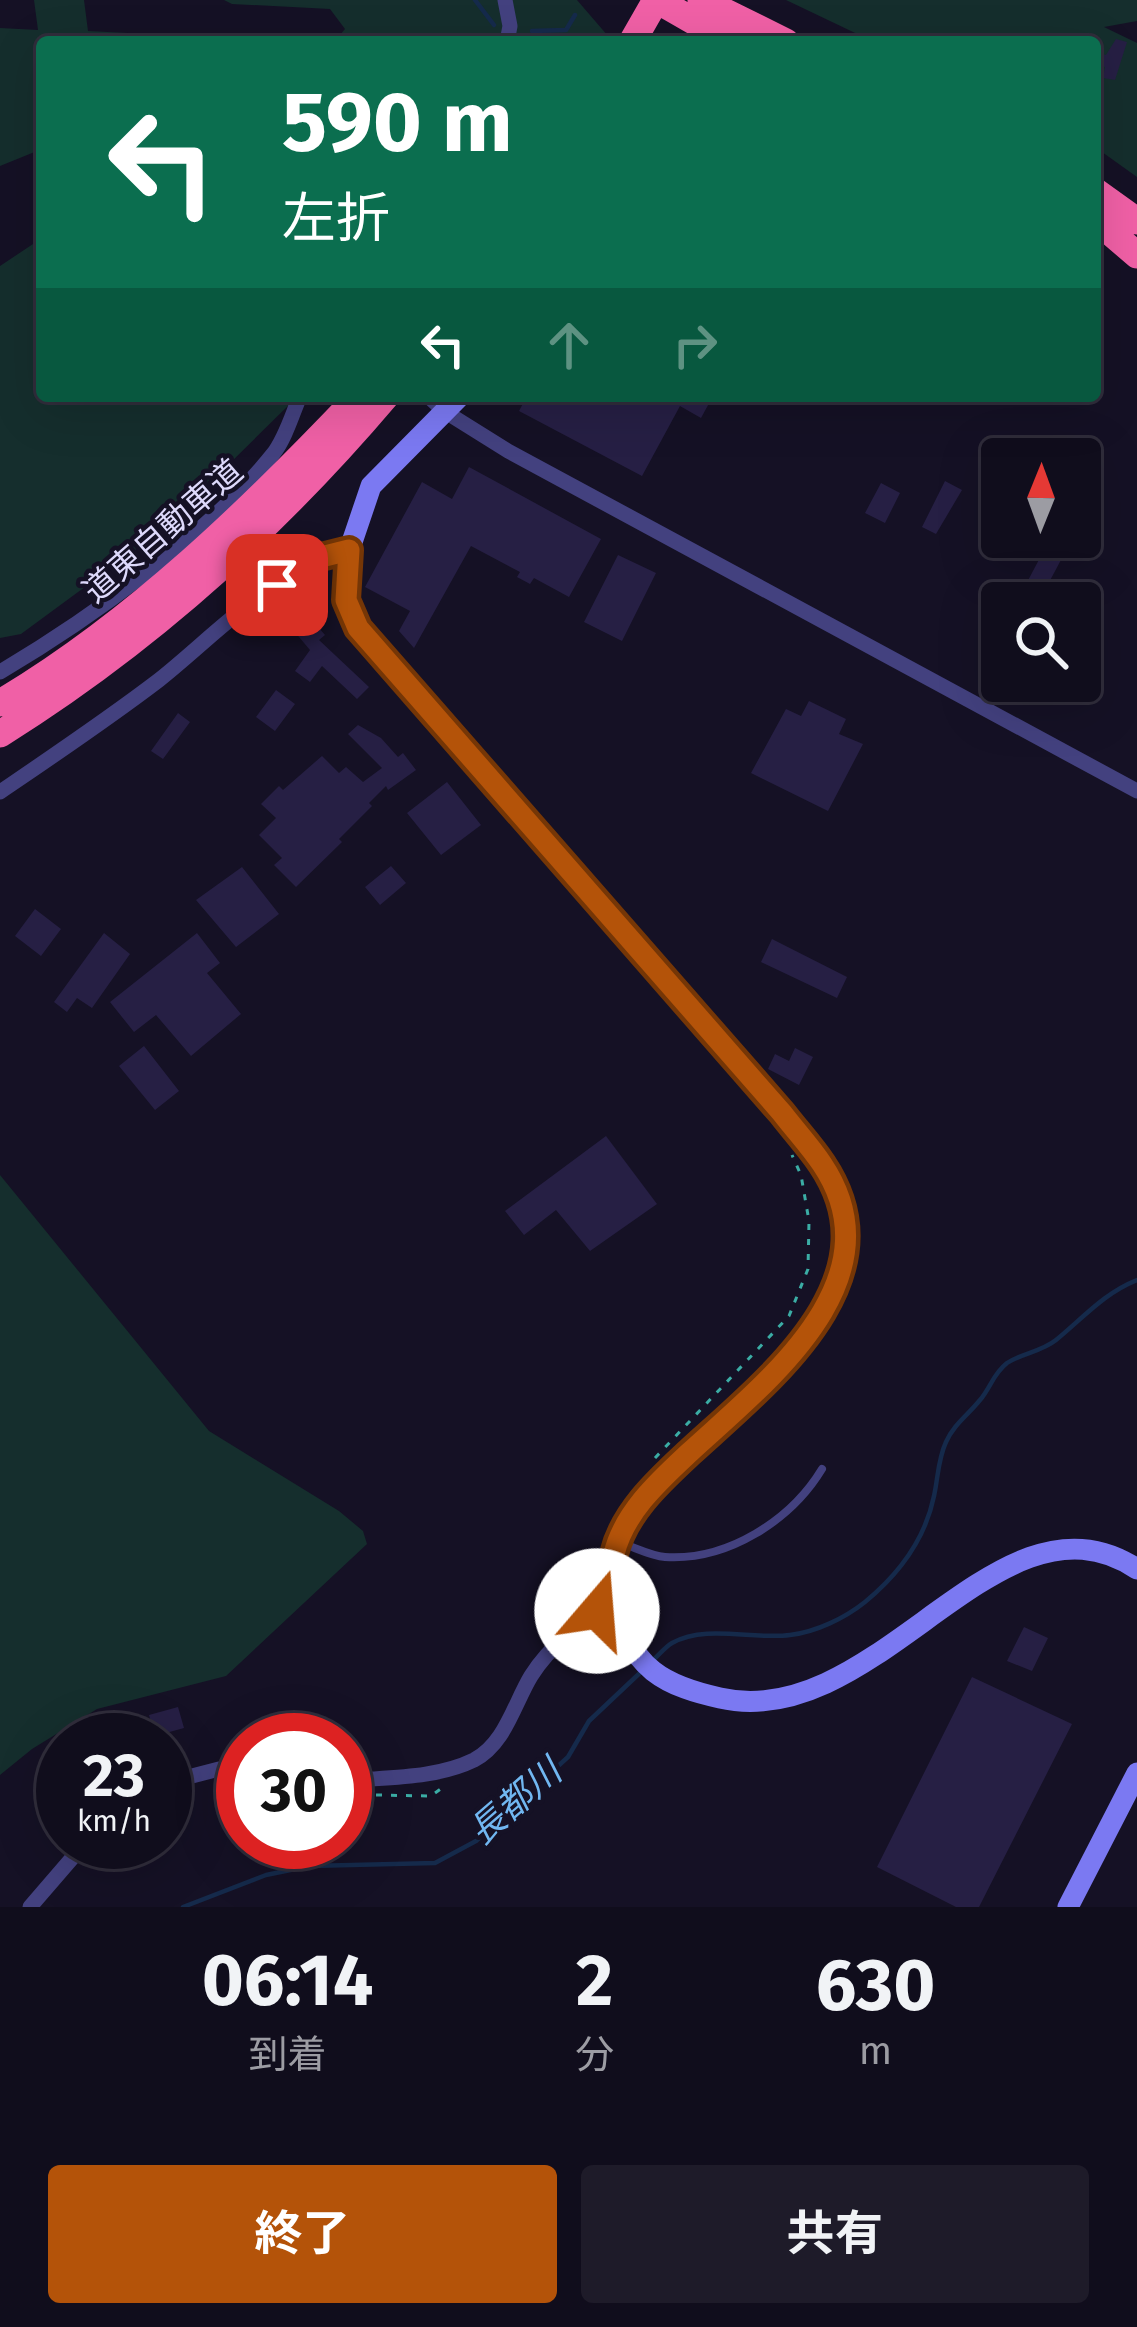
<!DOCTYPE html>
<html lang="ja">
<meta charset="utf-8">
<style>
body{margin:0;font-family:"Fira Sans","Noto Sans JP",sans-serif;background:#1e1b29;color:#f1f3f6;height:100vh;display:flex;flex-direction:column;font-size:45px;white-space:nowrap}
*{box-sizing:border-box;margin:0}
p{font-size:39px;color:#9c9ca3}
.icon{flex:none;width:66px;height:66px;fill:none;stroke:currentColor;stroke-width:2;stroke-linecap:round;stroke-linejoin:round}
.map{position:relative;height:1907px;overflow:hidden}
.sheet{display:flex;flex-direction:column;background:#100d1c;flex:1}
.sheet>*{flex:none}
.top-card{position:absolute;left:36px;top:36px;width:1065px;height:366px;border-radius:12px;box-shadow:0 12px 48px #0002,0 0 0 3px #302d3b;background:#0b6e4f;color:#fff;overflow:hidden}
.needle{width:78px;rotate:1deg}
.buttons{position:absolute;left:981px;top:438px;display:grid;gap:24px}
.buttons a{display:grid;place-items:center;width:120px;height:120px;border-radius:12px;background:#100d1c;box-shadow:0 12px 48px #0002,0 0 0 3px #302d3b;font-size:60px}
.speed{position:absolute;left:36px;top:1713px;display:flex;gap:24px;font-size:60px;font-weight:700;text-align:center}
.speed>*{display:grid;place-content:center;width:156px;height:156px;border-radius:50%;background:#100d1c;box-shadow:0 12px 48px #0002,0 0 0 3px #302d3b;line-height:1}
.speed small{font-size:30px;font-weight:400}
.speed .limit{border:18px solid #d22;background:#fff;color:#111}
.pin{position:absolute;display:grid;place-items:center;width:102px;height:102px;color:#fff;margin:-51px;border-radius:24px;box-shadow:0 6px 18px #0006}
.me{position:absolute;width:132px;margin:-66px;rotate:18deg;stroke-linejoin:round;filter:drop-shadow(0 0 9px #0008)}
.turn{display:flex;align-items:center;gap:42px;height:252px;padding:0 48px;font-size:54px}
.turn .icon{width:156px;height:156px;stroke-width:2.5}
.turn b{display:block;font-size:84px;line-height:102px}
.lanes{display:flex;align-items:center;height:114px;padding:0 48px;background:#0003;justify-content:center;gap:60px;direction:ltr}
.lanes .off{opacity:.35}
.eta{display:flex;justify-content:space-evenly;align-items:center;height:204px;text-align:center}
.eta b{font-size:72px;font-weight:700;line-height:84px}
.action{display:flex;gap:24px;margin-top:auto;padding:24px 48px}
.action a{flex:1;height:138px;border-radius:12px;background:#b45309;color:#fff;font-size:48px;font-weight:700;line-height:138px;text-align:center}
.action a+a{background:#1e1b29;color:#f1f3f6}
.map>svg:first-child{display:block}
</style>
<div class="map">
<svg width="1137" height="1907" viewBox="0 0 1137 1907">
<rect width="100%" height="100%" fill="#151125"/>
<path fill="#152e2d" d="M34 0H84L88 31 128 33 134 42H42V149L0 166V28L38 30Z
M224 0H577L608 36 604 42H334L345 29 330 9 232 4Z
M786 0H1137V21L1104 27 1137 43V177L1095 147V42H874Z
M42 238V396H298L161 531 21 634 0 638V266Z
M0 1175 209 1431 339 1511 363 1531 367 1544 226 1676 97 1709 32 1749 0 1775Z"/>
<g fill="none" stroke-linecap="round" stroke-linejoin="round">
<path stroke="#152a4b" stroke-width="4.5" d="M475 0 494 25
M532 31 566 30 575 15
M651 1662C657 1657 665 1647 672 1643 706 1624 753 1640 790 1635 816 1632 845 1618 865 1602 899 1574 925 1540 934 1496 938 1478 938 1459 946 1442 954 1424 968 1415 980 1400 991 1387 993 1374 1007 1363 1022 1353 1041 1352 1056 1340 1083 1318 1104 1293 1137 1280
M183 1907 266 1875 310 1866 435 1863 476 1841 568 1757 589 1721 643 1670"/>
</g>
<path fill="#261f44" d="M1116 39 1127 42 1115 80 1103 78 1105 67 1095 64V52L1106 55Z
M527 396H713L701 418 680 406 642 476 519 411Z
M469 467 601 539 569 597 534 578 530 584 517 577 520 572 471 546 414 648 399 631 410 611 365 587 422 482 452 499Z
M945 481 962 490 936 534 922 527Z
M881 483 900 493 885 523 865 513Z
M1051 537 1070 543 1038 603H1016Z
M618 555 656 573 622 641 584 622Z
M299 605 325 635 319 640 369 687 357 699 322 666 310 682 295 671 310 650 283 618Z
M276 690 295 704 275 731 256 717Z
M809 701 846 719 839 734 863 744 828 811 751 773 786 709 801 716Z
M178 713 190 722 163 759 151 751Z
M358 725 381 738 398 757 403 753 416 770 388 790 386 786 369 803 372 806 339 839 342 842 296 887 274 865 282 858 259 835 276 818 261 804 279 786 283 790 322 756 339 773 346 767 363 782 382 768 348 734Z
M447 782 481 825 441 855 407 813Z
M391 866 406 883 380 905 365 887Z
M242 867 279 914 236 947 196 900Z
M35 909 61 929 41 956 15 936Z
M104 933 130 954 92 1008 77 998 67 1012 54 1002Z
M197 933 220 963 207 973 241 1014 191 1056 156 1015 134 1032 110 1002Z
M772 939 847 977 837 998 761 962Z
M144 1046 179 1091 155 1110 119 1066Z
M795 1048 813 1057 799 1085 768 1069 775 1054 789 1061Z
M606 1136 657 1204 590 1251 556 1210 524 1235 505 1211Z
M1024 1627 1048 1638 1032 1671 1007 1661Z
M972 1677 1072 1724 979 1907H956L877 1867Z
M178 1707 184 1728 155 1736 149 1715Z"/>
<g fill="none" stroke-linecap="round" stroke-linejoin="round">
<path stroke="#3bada5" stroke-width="3" stroke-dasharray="6 9" stroke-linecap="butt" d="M655 1458 789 1316 808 1269 809 1221 801 1175 792 1155
M584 1601 587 1572 595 1559
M376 1795 431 1796 442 1788"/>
<path stroke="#43417f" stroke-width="8" d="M621 1543C634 1547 651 1556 665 1557 728 1561 791 1520 822 1469"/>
<path stroke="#43417f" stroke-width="15" d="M505 0 510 26 507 42
M428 396 444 411 508 451 1137 791
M0 672C88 620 209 534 273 454 285 439 292 415 300 396
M0 792C53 756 108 719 159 680 210 640 286 559 349 551
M345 1781C387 1777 435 1779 474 1760 505 1744 514 1704 531 1676 551 1644 582 1622 613 1600
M165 1783 219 1769 243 1773
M30 1907 86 1842"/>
<path stroke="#7b79f2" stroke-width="21" d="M460 396 371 486 349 551 346 600 358 629 781 1113C796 1131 815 1150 826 1171 889 1293 768 1381 688 1454 658 1481 622 1514 614 1555 612 1566 613 1580 613 1592 613 1619 632 1654 653 1671 672 1686 697 1693 720 1698 878 1734 999 1477 1137 1569
M1068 1907 1137 1773"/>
<path stroke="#f060a6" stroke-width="27" d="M657 0 730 42
M701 0 786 42
M632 42 656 0
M1095 191 1137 221
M1095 219 1137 255
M0 703C135 623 252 509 359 396
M0 734C147 642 274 528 386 396"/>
</g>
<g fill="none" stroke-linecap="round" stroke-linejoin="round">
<g stroke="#753606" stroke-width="30">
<path id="route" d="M277 585 313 559 349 550 346 600 358 628 782 1113C795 1130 810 1146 822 1164 900 1280 766 1382 690 1452 660 1480 624 1512 614 1554 611 1568 614 1586 613 1600L597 1611"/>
</g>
<use href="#route" stroke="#b45309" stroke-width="21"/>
</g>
<g text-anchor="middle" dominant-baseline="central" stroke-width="9" stroke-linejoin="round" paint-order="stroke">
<g font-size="33" fill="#ddd9fb" stroke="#151125">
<text transform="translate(163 531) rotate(-41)">道東自動車道</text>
</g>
<g font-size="36" font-style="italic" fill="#71b7f1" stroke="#151125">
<text transform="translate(515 1802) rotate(-41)">長都川</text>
</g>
</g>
</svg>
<div class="buttons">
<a><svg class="needle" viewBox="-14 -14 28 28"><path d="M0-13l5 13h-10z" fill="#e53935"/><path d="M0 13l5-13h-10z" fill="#9c9ca3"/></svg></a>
<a><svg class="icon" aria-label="search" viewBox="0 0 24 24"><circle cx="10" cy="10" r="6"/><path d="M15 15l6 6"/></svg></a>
</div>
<div class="speed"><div>23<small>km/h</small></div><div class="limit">30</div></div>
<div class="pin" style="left:277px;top:585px;background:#d93025"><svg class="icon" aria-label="arrive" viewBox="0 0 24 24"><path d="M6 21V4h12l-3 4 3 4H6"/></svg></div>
<svg class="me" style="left:597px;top:1611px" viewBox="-20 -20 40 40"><circle r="19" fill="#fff"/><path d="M0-13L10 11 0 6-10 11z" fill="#b45309"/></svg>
<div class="top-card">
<div class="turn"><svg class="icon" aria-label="left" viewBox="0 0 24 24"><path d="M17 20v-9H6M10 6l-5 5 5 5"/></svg><div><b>590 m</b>左折</div></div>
<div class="lanes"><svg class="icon" aria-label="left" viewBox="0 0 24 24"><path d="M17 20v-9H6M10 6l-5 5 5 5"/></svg><svg class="icon off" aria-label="ahead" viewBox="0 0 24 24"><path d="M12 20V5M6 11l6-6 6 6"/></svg><svg class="icon off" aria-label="right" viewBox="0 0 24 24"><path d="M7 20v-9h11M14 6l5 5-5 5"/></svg></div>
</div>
</div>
<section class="sheet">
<div class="eta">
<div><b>06:14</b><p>到着</p></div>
<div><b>2</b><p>分</p></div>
<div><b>630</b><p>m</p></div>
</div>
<div class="action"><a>終了</a><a>共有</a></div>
</section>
